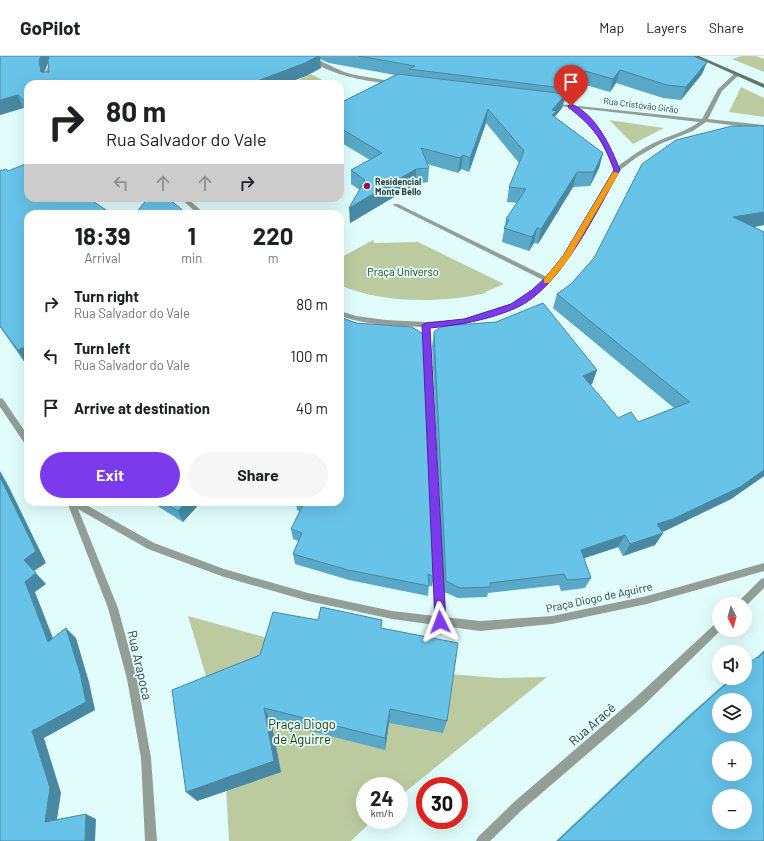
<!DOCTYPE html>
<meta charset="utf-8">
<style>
body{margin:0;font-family:Barlow,sans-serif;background:#f6f6f6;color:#202124;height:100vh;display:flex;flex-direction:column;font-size:15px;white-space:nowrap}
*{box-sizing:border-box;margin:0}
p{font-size:13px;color:#757577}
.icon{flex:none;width:22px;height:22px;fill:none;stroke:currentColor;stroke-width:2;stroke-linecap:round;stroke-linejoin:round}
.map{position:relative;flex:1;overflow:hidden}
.side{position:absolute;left:24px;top:154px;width:320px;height:296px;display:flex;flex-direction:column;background:#fff;border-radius:12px;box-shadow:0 4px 16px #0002}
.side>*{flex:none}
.hud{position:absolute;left:24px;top:24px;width:320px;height:122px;border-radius:12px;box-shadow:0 4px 16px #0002;background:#fff;color:#202124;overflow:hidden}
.needle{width:26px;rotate:174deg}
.controls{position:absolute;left:712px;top:541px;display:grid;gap:8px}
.controls a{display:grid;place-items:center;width:40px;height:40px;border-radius:50%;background:#fff;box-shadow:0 4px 16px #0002;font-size:20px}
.speed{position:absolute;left:356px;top:721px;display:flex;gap:8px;font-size:20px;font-weight:700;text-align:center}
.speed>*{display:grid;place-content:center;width:52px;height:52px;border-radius:50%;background:#fff;box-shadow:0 4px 16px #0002;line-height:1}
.speed small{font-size:10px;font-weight:400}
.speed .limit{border:6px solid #d22;background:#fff;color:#111}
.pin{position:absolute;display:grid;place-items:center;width:34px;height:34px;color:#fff;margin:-41px -17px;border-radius:50% 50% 50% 0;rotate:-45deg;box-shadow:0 0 4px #0007}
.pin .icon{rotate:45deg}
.me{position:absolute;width:44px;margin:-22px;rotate:357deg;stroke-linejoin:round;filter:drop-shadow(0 0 3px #0008)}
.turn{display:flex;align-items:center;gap:14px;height:84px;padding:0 16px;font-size:18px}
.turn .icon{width:52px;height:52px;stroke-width:2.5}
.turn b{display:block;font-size:28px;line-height:34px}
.lanes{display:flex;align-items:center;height:38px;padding:0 16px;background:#0003;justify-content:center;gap:20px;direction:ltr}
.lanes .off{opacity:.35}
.eta{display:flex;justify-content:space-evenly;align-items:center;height:68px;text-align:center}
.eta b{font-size:24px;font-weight:700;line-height:28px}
.cta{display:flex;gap:8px;margin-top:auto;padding:8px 16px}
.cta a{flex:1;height:46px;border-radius:24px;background:#7c3aed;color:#fff;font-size:16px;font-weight:700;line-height:46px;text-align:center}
.cta a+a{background:#f6f6f6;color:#202124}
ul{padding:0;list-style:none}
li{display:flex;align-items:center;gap:12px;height:52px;padding:0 16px}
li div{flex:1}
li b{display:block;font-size:15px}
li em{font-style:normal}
header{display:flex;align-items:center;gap:24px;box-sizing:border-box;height:56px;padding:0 20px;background:#fff;border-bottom:1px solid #e0e0e0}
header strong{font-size:19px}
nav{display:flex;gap:22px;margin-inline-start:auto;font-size:14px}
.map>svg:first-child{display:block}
</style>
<header>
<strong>GoPilot</strong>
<nav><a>Map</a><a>Layers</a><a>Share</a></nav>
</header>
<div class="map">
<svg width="764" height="785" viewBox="0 0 764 785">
<rect width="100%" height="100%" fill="#e0fdfc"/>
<path fill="#bccb9f" d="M741 0H756L764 3V16L732 3Z
M311 18 329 28H290Z
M741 31 764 42V61L729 56Z
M609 64 664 72 633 88Z
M373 184 374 187 418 186 504 228 485 236 486 237C442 247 382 248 340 229V202Z
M188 560 279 585 449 618 499 622 547 621 399 741V730H365V764H373L351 785H229L226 731 209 630Z"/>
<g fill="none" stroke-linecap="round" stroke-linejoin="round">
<path fill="#929e96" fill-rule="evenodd" d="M53 0H57L51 17 53 28H47L45 17Z
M305 0C315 0 336 14 348 17 360 21 387 23 395 27 390 30 382 27 377 26 353 23 324 16 305 0Z
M735 17 740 18 722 35 708 63 764 69V73L706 66 693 75 660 88 637 101 619 115 567 204 550 226 537 238 515 252 466 268 430 271 444 561 480 565 552 560 647 540 764 507V515L647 548 552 568 480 575 392 563 308 545 224 521 148 493 78 453 118 552 137 623 151 702 157 785H145L141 702 127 623 108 552 67 446H81L154 487 224 513 308 537 392 555 435 560 423 271C394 270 367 269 340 260V255L356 260 386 264 426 266 464 264 511 248 533 234 543 224 393 149 394 148H398L547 221 563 201 614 114C605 92 592 65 571 52 565 49 555 52 549 48L550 47 702 63 718 33ZM577 52 699 66C686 75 672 79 658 85 643 91 631 101 618 110 609 87 596 68 577 52Z
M180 142H187L205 158H198Z
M0 342 3 343 28 380V389L25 388 0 351Z"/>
<path fill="#929e96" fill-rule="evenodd" d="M764 522V532L745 551V548H737L739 545 761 523Z
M719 565V574H721L643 650 522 754 490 785H476L478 781 514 746 635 642 716 567Z"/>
<path fill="#637469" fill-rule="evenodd" d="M693 0H699L764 28V32Z"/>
</g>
<path fill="#59a8c8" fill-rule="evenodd" d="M0 0H693L707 6 702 18 681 44 663 42 616 27 610 36 582 28 567 46 564 45 562 52 555 61 603 97 599 112 590 130 573 131 538 188 534 187 529 195 502 186 506 163 517 147 507 146 509 131 519 107 486 67 469 116 461 113 458 117 427 108 429 112 428 126 416 128 350 167 360 134 351 128V114L370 104 340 86V47L395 19 329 7 320 3 321 12 306 20 28 28V56L23 52 0 59ZM48 7 49 16H44Z
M642 108 764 169 754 171 764 176V420L731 443 662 476 663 477 655 489 623 500 618 491 584 502 591 522 585 532 561 535 559 529 488 537 487 541 458 542 444 536 432 290 434 276 597 314 592 328 590 329 618 362 638 366 674 352 553 252 557 238 571 228 594 202Z
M0 115H8L28 158 25 307 0 271Z
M151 446H201L183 466Z
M296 446H340L434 521 432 531 429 529 428 540 349 524 295 508 293 498 298 485 293 483 291 473 299 456V455L297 454Z
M318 564 382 572 447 665 443 677 389 667 385 694 271 665 281 716 197 745 260 599Z
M764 594V785H556L686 662 731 622H745V610L757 601Z"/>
<path fill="#4888a2" d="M41 0H51L44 17 41 16 39 4Z
M318 0H320L321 12 306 20 285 28H249Z
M707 6 702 18 681 44 686 31Z
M620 14 616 27 610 36 613 23Z
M585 15 582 28 567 46 570 33Z
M566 38 562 52 555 60 554 69 552 54Z
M18 39 23 52 0 59V44Z
M488 53 486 67 469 116 470 102Z
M603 97 599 112 590 130 594 116Z
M463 99 461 113 458 117 460 102Z
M416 113V128L350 167 349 152Z
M577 116 573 131 538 188 541 173Z
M764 156V169L726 176 733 161Z
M537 172 534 187 529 195 532 181Z
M28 289V305L25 307 18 294Z
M597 314 592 328 578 334 583 320Z
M764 414V420L731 443 665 475 650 480 657 468Z
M0 415 9 431 46 507 34 515 46 528 35 536 58 595 48 586 25 526 24 504 0 435Z
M186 446H201L183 466 178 455Z
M663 477 655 489 623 500 630 488Z
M625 479 618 491 576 505 581 494Z
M66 572 76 582 89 626 95 654 44 682 61 737 56 770 45 766 32 675Z
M264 652 271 665 281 716 197 745 186 736Z
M390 653 389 667 385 694V682Z
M86 758 96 763 95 785H85Z"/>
<path fill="#67c3e8" stroke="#4888a2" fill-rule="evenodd" d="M0 0H41L39 4 41 16H49L48 4 49 0H318L305 7 249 28H28V48L18 39 0 44Z
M359 0H693L707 6 686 31 667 29 620 14 613 23 585 15 570 33 409 13 415 10Z
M398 18 566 38 552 54 557 55 552 59 603 97 594 116H577L541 173 537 172 532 181 504 172 509 164 506 163 526 133 509 131 524 95 488 53 470 102 463 99 460 102 421 92 429 112 416 113 349 152 365 124 351 114 382 97 340 72V47Z
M732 70H764V156L733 161 764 176V414L740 431 673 463 657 468 663 477 630 488 625 479 581 494 591 522 567 524 564 518 490 527V531L460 532 446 525 434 276 442 270 496 266 543 247 597 314 583 320 618 362 631 356 638 366 690 346 557 238 571 228 594 202 642 108 676 84Z
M28 107V142H88L112 158H28V289L18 294 0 270V115L6 113 8 115Z
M148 142H168L187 158H135Z
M340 261 356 267 412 271 423 278 434 521 428 518 429 530 348 514 293 498 302 477 291 473 303 449 297 447 298 446H340Z
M0 421 36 495 24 504 36 517 25 526 48 586 66 572 80 617 86 646 32 675 50 732 45 766 86 758 85 785H0Z
M163 446H186L178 455Z
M321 551 382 564 381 572 458 587 447 665 390 653 385 682 264 652 274 705 186 736 172 634 260 599 273 556 318 564Z
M764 596V785H558L697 654 733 622H745V611L757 601 758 602ZM719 644H745V670H719ZM719 692H745V718H719ZM719 740H745V766H719Z"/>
<path fill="#7c3aed" stroke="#51269a" d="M571 48C596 58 611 91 620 114 596 156 561 232 516 252 489 264 459 269 430 272L446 566 444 569 440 571 437 569 435 566 422 269 426 267 464 263 511 248 532 234 545 222 563 200 614 114C603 84 594 71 568 51V50Z"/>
<path fill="#f59e0b" d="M613 116 619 117 568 204 549 227H544V223L563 200Z"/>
<circle fill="#a20b4b" stroke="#e0fdfc" stroke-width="1.5" cx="367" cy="130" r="4"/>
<g text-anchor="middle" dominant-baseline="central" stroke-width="3.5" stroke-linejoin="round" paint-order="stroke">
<g font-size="9" fill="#2e3d3c" stroke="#e0fdfc">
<text transform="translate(641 49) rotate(7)">Rua Cristóvão Girão</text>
</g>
<g font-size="9" font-weight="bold" fill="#2e3d3c" stroke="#e0fdfc" text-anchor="start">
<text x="375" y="125">Residencial<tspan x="375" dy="10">Monte Bello</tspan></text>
</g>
<g font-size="11" fill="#2e3c02" stroke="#e0fdfc">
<text x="403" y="215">Praça Universo</text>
</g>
<g font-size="11" fill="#2e3d3c" stroke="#e0fdfc">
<text transform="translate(599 541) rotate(-12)">Praça Diogo de Aguirre</text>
</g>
<g font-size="13" fill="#2e3d3c" stroke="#e0fdfc">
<text transform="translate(140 609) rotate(77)">Rua Arapoca</text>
<text transform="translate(592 668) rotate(-41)">Rua Aracê</text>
</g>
<g font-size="13" fill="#2e3c02" stroke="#e0fdfc">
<text x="302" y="668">Praça Diogo<tspan x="302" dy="15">de Aguirre</tspan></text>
</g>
</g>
</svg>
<div class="controls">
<a><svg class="needle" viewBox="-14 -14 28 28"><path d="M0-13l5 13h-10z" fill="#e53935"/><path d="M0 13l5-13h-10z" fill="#757577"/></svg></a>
<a><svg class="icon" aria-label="sound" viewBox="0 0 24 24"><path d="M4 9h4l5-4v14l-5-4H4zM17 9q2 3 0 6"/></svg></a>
<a><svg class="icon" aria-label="layers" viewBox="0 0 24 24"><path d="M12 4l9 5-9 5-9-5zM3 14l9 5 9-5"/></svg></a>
<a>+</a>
<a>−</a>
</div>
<div class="speed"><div>24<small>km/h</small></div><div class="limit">30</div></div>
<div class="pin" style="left:571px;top:50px;background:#d93025"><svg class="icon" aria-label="arrive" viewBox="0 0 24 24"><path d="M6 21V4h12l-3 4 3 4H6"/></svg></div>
<svg class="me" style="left:440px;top:566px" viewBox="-20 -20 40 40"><path d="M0-17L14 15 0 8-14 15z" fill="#7c3aed" stroke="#fff" stroke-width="4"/></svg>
<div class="hud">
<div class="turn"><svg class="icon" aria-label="right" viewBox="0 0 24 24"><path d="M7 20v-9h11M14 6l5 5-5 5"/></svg><div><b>80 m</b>Rua Salvador do Vale</div></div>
<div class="lanes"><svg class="icon off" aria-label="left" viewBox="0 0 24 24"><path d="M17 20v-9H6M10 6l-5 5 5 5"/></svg><svg class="icon off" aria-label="ahead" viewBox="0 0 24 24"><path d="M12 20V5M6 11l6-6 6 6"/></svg><svg class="icon off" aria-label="ahead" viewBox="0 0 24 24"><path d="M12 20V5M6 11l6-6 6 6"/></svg><svg class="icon" aria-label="right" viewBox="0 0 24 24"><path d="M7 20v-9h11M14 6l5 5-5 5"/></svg></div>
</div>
<section class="side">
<div class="eta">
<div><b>18:39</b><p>Arrival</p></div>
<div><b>1</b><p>min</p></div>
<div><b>220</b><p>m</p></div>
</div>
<ul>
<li><svg class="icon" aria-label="right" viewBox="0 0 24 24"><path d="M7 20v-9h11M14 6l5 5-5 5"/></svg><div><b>Turn right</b><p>Rua Salvador do Vale</p></div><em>80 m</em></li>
<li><svg class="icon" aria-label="left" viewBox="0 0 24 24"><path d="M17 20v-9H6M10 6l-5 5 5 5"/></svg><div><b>Turn left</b><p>Rua Salvador do Vale</p></div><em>100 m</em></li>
<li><svg class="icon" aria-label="arrive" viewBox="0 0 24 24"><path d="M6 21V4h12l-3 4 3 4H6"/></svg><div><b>Arrive at destination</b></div><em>40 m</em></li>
</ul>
<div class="cta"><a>Exit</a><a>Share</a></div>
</section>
</div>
